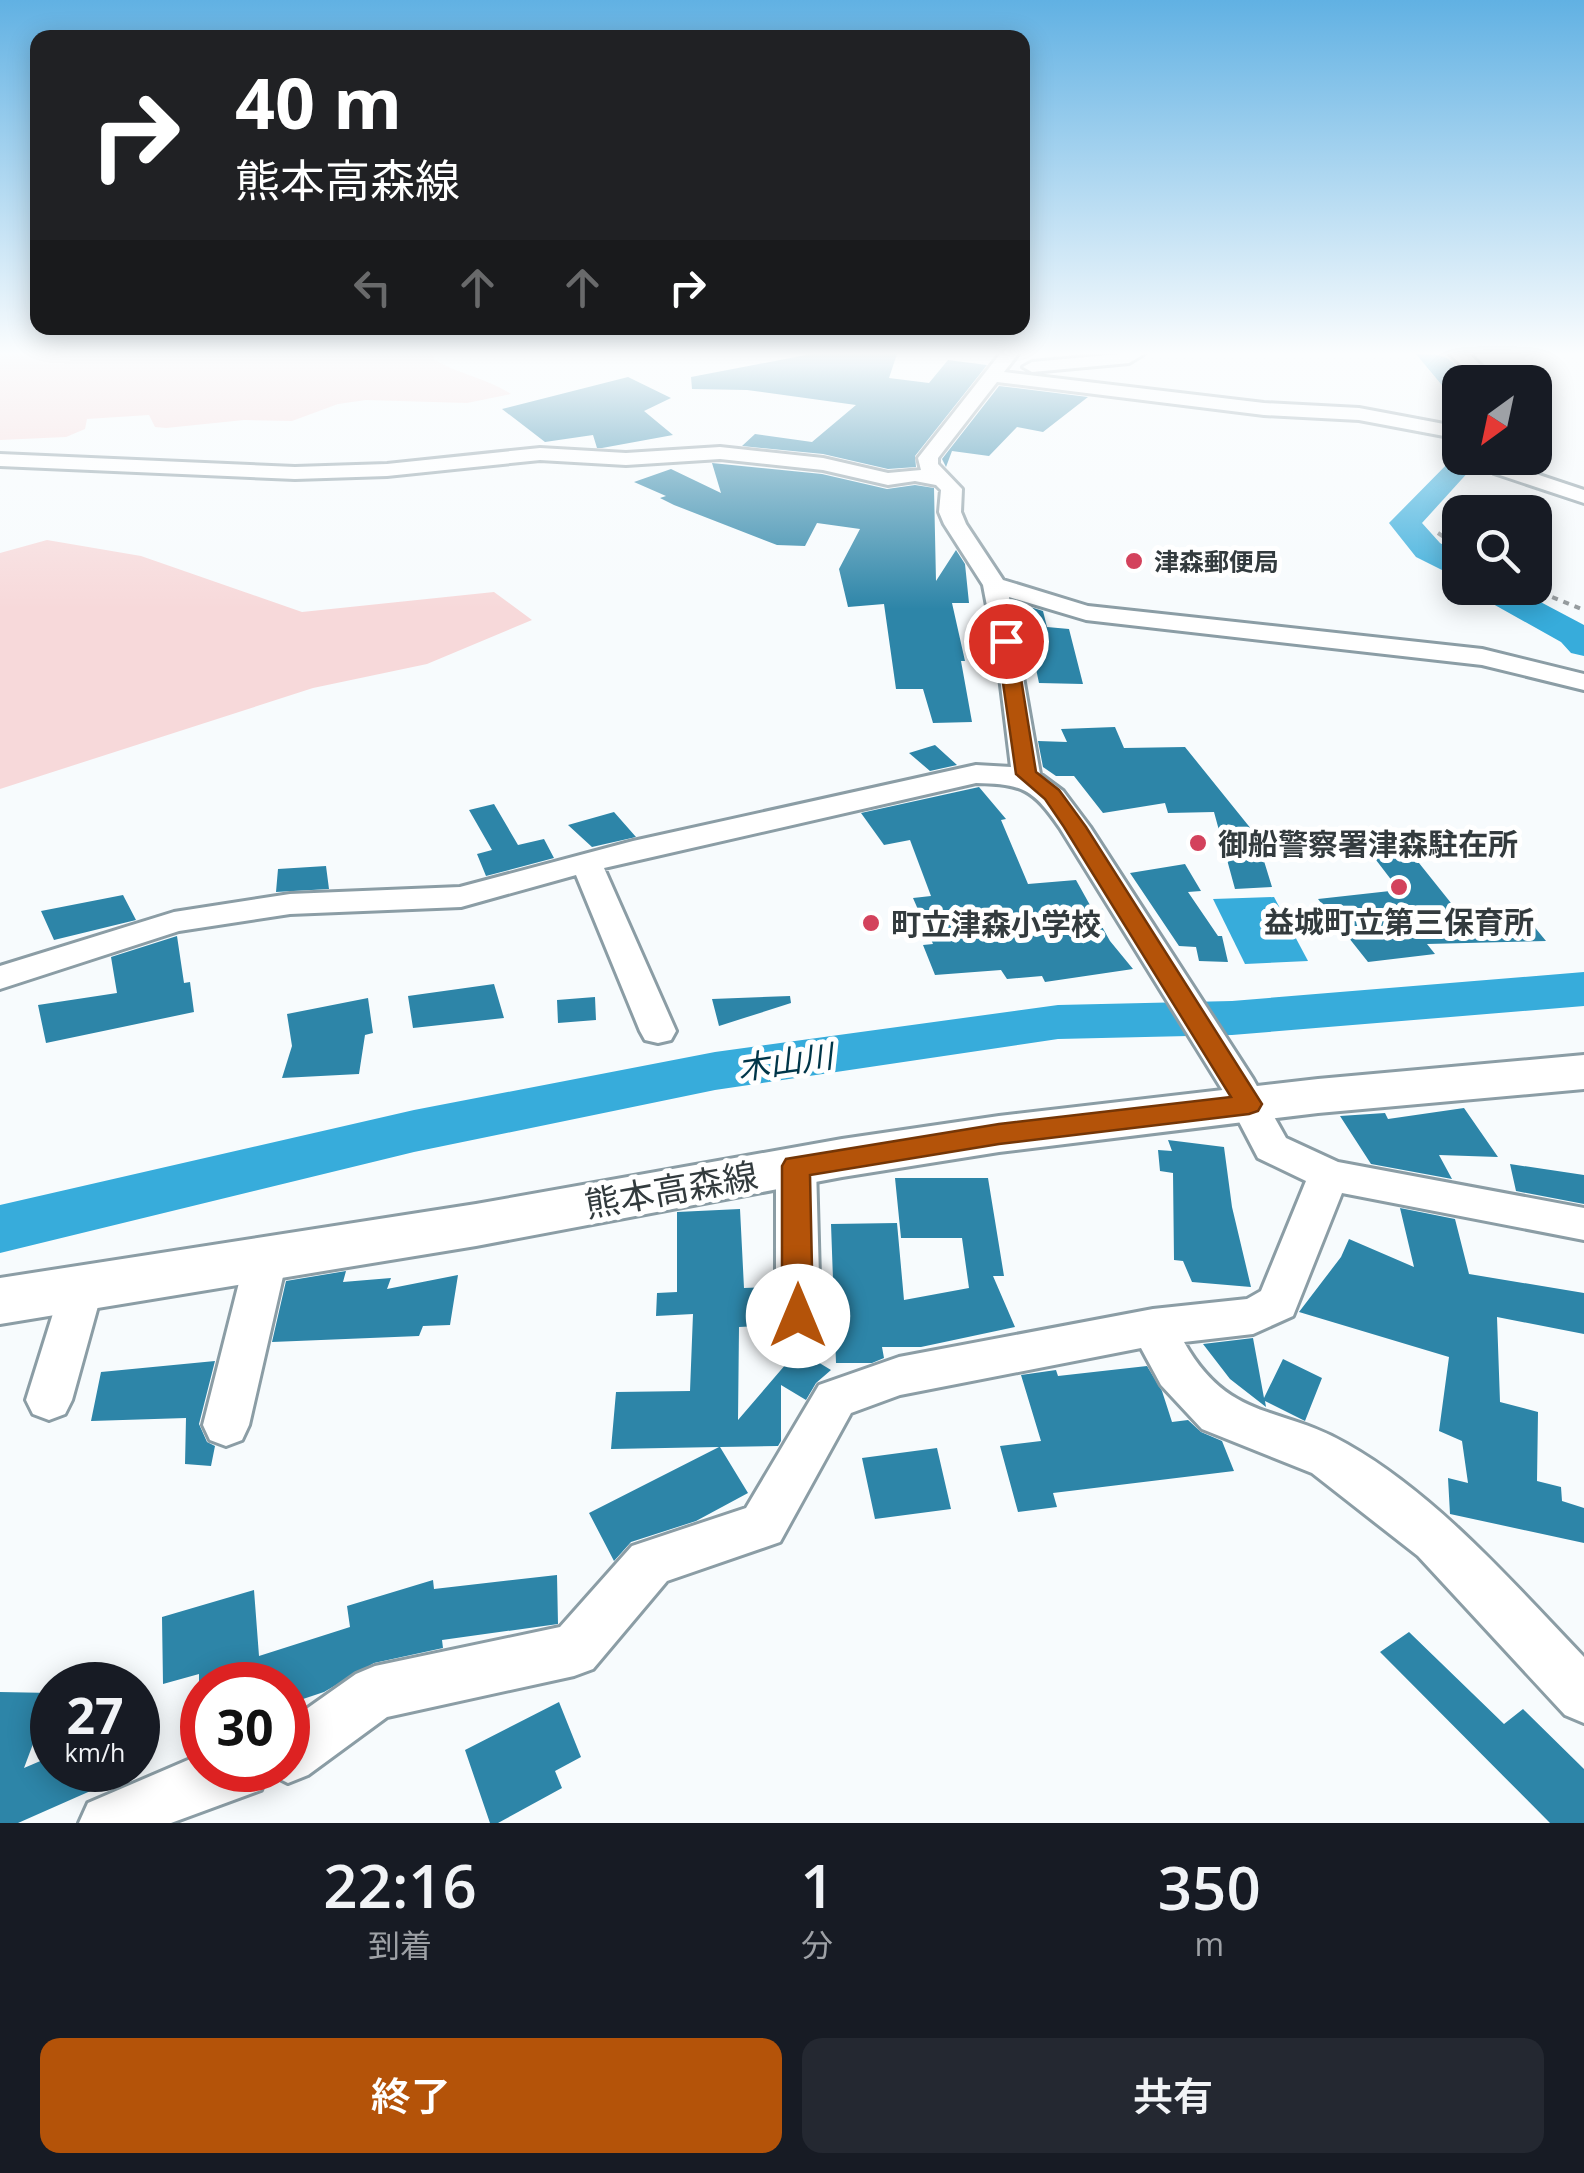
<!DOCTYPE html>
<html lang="ja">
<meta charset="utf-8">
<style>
body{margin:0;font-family:"Open Sans","Noto Sans JP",sans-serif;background:#242831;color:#f1f3f6;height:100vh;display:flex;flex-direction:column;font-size:38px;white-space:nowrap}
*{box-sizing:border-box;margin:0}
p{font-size:32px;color:#9ea1a6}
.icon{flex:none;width:55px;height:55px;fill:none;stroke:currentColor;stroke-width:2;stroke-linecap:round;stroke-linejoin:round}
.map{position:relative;height:1823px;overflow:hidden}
.panel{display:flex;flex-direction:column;background:#171b24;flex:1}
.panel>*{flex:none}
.hud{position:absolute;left:30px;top:30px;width:1000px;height:305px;border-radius:20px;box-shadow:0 5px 25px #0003;background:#202124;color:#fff;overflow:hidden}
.needle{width:65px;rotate:213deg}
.buttons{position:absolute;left:1442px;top:365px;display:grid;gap:20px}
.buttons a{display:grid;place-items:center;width:110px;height:110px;border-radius:20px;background:#171b24;box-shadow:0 5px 25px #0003;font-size:50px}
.speed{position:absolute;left:30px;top:1662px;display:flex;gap:20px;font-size:50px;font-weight:700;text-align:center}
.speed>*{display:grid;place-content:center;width:130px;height:130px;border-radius:50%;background:#171b24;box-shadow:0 5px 25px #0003;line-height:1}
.speed small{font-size:25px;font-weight:400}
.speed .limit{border:15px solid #d22;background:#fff;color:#111}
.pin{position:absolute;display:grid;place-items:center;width:85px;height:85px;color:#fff;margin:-42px;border:5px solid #fff;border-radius:50%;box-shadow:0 2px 10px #0007}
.me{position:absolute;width:110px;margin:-55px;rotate:0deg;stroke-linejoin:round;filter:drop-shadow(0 0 8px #0008)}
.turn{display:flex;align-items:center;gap:35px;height:210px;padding:0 40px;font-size:45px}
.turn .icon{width:130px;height:130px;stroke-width:2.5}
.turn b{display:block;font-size:70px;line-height:85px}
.lanes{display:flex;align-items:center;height:95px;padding:0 40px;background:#0003;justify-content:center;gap:50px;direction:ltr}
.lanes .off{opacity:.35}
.eta{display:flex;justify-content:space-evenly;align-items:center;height:170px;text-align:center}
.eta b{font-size:60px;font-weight:600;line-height:70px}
.action{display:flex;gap:20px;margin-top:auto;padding:20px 40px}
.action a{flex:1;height:115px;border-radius:20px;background:#b45309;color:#fff;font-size:40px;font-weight:600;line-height:115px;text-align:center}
.action a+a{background:#242831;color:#f1f3f6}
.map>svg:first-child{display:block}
</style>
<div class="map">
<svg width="1584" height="1823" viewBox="0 0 1584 1823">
<rect width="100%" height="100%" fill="#f7fbfd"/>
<path fill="#f7d9da" d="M0 354H435L433 359C458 374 486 378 511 394L467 403 366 400 338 404 292 421 244 420 166 428 155 427 149 415 87 419 85 429 66 437 0 440Z
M47 540 141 556 302 612 494 592 532 620 427 664 313 688 0 789V553Z"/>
<path fill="#37acdb" d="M1274 897 1308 961 1245 964 1213 899Z"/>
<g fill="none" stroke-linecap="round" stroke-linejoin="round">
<path fill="#37acdb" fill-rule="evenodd" d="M1416 354C1447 354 1451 356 1468 382H1460V398L1451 396Z
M1460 451V458H1481L1422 523 1440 543 1460 555V579L1416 557 1389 523Z
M1472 588H1514L1584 625V656L1571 653 1561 642 1477 595Z
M1584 972V1006L1232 1035 1058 1039 715 1090 414 1152 0 1253V1205L414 1110 715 1052 1058 1005 1232 1001Z"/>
</g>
<path fill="#2d85a8" d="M811 354H897L889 378 929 383 948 360 987 365 915 456 916 467 888 469 823 454 742 446 755 434 812 442 856 405 747 390 692 389 691 377Z
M628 377 671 398 644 411 673 435 602 448H597L593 435 545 442 502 409Z
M999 386 1088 397 1043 432 1017 427 989 456 952 451 946 467 942 459Z
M712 463 822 474 887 489 915 485 934 488 936 581 956 550 965 564 969 603H952L965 661H961L972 722 933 723 923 689H896L884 604 848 607 839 569 860 529 817 523 805 546 777 545 674 505 660 498 666 496 634 482 671 469 721 493Z
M1014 602 1043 611 1047 627 1069 629 1083 684 1039 683 1032 650 1022 649Z
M1115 727 1124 748 1185 747 1256 835 1272 887 1235 889 1214 812 1168 813 1165 803 1103 813 1074 776H1056L1043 767 1038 741 1067 742 1061 729Z
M935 745 957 765 930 771 909 753Z
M979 787 1006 819 1001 820 1028 884 1076 880 1110 941 1133 969 1045 982 1042 976 1007 979 1001 970 935 975 923 945 933 944 913 898 931 896 910 840 884 845 861 813Z
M494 804 518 845 544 839 554 858 486 876 477 854 492 850 469 810Z
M614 812 636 837 592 847 568 825Z
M1411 853 1463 918 1523 913 1546 941 1427 944 1435 954 1368 962 1318 899 1399 890 1373 856Z
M1185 864 1201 891 1188 892 1218 936H1222L1228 962 1199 961 1196 947 1179 946 1130 873Z
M326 866 329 889 276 892 278 869Z
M123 895 136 920 54 940 41 911Z
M177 936 184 983 190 982 194 1012 46 1043 38 1005 117 993 111 957Z
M494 984 504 1018 413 1028 408 996Z
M790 996 791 1003 719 1026 712 999Z
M595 997 596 1020 558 1023 557 1000Z
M368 998 373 1033 365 1035 359 1074 282 1078 292 1046 287 1014Z
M1464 1108 1498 1157 1439 1155 1452 1179 1371 1164 1340 1116 1385 1113 1388 1119Z
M1168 1140 1224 1147 1232 1207 1251 1287 1192 1282 1183 1261 1174 1260 1173 1173 1160 1171 1158 1150 1172 1151Z
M1510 1164 1584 1175V1204L1516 1191Z
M895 1178H988L1004 1276H993L1015 1327 921 1347H882L884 1358 872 1363H836L831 1224 897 1223 904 1300 969 1288 962 1238H901Z
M1400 1208 1455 1219 1469 1274 1584 1293V1334L1497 1317 1500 1402 1538 1412 1537 1481 1561 1487 1562 1501 1584 1508V1543L1450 1514 1448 1478 1468 1483 1462 1441 1439 1431 1449 1357 1299 1312 1341 1257 1349 1239 1414 1267Z
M740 1209 744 1288 772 1287V1315L777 1325 739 1327 738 1420 798 1350 831 1370 816 1383 806 1400 781 1385V1441L778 1446 720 1447 748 1493 696 1521 631 1542 614 1561 589 1513 719 1447 611 1449 616 1392 690 1391 693 1314 656 1316 657 1293 677 1292V1212Z
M346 1271 343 1282 391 1278 387 1289 458 1275 450 1325 423 1326 419 1336 272 1342 286 1281Z
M1253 1338 1264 1398 1283 1359 1322 1378 1305 1421 1265 1401 1266 1407 1230 1379 1203 1344Z
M215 1361 199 1424 207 1442 215 1446 211 1466 185 1464 186 1418 91 1421 101 1372Z
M1147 1366 1162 1391 1172 1422 1188 1420 1201 1432 1222 1441 1234 1471 1053 1493 1057 1507 1018 1512 1000 1446 1041 1441 1021 1375 1056 1370 1058 1376Z
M937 1448 951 1509 875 1519 862 1458Z
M557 1575 558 1624 442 1640 443 1648 374 1663 324 1692 288 1704V1685H199V1674L163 1684 162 1617 254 1590 259 1656 350 1627 347 1606 433 1580 434 1589Z
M1409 1632 1504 1724 1523 1709 1584 1769V1823H1550L1380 1652Z
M0 1692 52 1693 24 1768 52 1756V1770H138L18 1823H0Z
M559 1702 581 1757 555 1771 562 1788 498 1823H490L465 1750Z"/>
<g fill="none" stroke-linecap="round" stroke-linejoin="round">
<g stroke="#8b9da5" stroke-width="6">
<path id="minor" d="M1000 354H1018L1004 372 1264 403 1359 408 1460 427V439L1359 420 1264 415 997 382 938 458V464L962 489 961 512 966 524 1003 580 1088 606 1482 649 1584 674V690L1482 665 1086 620 1009 597 1040 774 1063 791 1090 827 1253 1079 1286 1138 1338 1162 1584 1208V1240L1342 1193 1293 1316 1253 1334 1184 1342C1229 1422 1280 1405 1347 1444 1437 1495 1513 1583 1584 1657V1723L1565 1715 1418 1556 1312 1473 1202 1429 1161 1385 1141 1348 900 1395 851 1413 780 1542 667 1581 593 1669 574 1676 387 1717 308 1775 288 1783 268 1773 261 1790 171 1823H79L88 1803 202 1754V1770H288V1722L356 1674 375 1666 560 1627 632 1546 746 1508 819 1385 899 1357 1153 1309 1247 1299 1261 1291 1306 1181 1258 1158 1223 1091 1060 828C1033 789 1023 784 976 783L604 868 676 1031 671 1040 658 1043 645 1040 640 1031 576 875 461 907 290 914 179 931 0 989V966L174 912 290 894 460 887 633 841 976 765 1011 767 999 669 983 585 944 524 939 512 941 490 936 485 915 481 888 485 823 470 720 459 626 465 540 460 387 476 295 479 0 466V454L295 467 387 464 540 448 626 453 720 447 823 458 888 473 921 470 918 458Z
M1120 354H1144L1129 363 1032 372 1023 367 1032 362Z
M1450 354H1469L1498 382H1479Z
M1496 458H1516L1512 466 1584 490V503L1494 473 1491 469Z
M796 1151 810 1156 816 1166 820 1315 813 1328 798 1333 783 1328 776 1315V1166L782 1156Z
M266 1242 281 1247 287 1259 249 1425 242 1440 226 1446 210 1440 203 1425 245 1259 251 1247Z
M82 1271 97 1276 103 1288 72 1400 65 1414 49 1420 33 1414 26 1400 61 1288 67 1276Z"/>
</g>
<g stroke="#8b9da5" stroke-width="6">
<path id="major" d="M1584 1055V1089L1318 1113 999 1152 842 1177 476 1246 0 1324V1278L476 1204 842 1139 999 1116 1318 1079Z"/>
</g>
<path stroke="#959b9e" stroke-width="4" stroke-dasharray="6 6" stroke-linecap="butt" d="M1438 533 1460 548
M1530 588 1584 610"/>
<use href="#minor" fill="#fff" fill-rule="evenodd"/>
<use href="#major" fill="#fff" fill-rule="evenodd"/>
</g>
<linearGradient id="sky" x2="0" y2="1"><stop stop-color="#61b1e3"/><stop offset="0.58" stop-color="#fbfdfe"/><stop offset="1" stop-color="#fbfdfe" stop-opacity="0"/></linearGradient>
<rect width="1584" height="609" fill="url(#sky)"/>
<path fill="#b45309" stroke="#753606" stroke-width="2.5" d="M1006 636 1015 641 1036 772 1059 790 1086 827 1262 1104 1258 1111 1249 1114 999 1144 810 1175 813 1316 809 1324 798 1328 787 1324 782 1316V1166L786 1159 999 1124 1231 1097 1064 827 1045 799 1016 774 997 641Z"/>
<g fill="#d3425c" stroke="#fff" stroke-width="4">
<circle cx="1134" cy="561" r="10"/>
<circle cx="1198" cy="843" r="10"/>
<circle cx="1399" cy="887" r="10"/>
<circle cx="871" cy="923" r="10"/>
</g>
<g text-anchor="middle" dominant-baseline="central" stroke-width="10" stroke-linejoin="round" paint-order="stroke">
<g font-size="25" font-weight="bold" fill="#333b3e" stroke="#fff" text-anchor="start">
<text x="1154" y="561">津森郵便局</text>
</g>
<g font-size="30" font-weight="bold" fill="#333b3e" stroke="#fff" text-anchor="start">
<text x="1218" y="843">御船警察署津森駐在所</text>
<text x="1399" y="921" text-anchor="middle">益城町立第三保育所</text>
<text x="891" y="923">町立津森小学校</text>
</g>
<g font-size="32" font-style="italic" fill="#013649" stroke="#fff">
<text transform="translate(785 1061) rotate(-8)">木山川</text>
</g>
<g font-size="35" fill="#333b3e" stroke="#fff">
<text transform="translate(671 1189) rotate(-10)">熊本高森線</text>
</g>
</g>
</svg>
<div class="buttons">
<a><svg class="needle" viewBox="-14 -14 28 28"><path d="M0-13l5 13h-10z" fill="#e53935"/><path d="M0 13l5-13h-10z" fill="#9ea1a6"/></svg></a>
<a><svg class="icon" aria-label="search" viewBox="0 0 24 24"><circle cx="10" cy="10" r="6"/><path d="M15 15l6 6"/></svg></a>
</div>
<div class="speed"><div>27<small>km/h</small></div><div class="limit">30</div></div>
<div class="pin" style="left:1006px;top:641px;background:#d93025"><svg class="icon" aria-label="arrive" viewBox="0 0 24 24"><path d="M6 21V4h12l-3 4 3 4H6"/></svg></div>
<svg class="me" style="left:798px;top:1316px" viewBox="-20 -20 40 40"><circle r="19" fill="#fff"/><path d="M0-13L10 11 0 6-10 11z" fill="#b45309"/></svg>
<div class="hud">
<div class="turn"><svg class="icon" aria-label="right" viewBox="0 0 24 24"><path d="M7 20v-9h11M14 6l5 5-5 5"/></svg><div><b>40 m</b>熊本高森線</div></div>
<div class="lanes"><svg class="icon off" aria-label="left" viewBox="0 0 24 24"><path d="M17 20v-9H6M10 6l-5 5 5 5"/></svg><svg class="icon off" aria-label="ahead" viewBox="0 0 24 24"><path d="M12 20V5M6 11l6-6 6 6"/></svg><svg class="icon off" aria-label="ahead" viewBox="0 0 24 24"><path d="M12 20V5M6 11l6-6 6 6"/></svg><svg class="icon" aria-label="right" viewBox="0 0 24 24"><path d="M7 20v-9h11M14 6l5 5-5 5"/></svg></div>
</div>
</div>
<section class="panel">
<div class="eta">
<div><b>22:16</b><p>到着</p></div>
<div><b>1</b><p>分</p></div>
<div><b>350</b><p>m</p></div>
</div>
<div class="action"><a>終了</a><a>共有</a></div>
</section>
